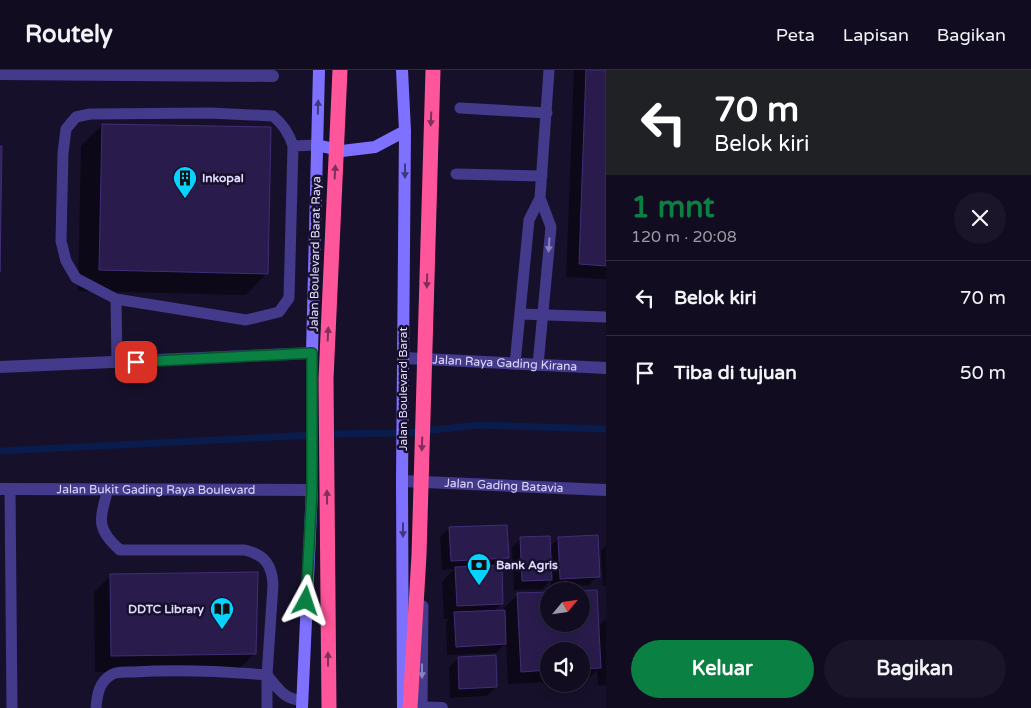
<!DOCTYPE html>
<html lang="id">
<meta charset="utf-8">
<style>
body{margin:0;font-family:"Varela Round",sans-serif;background:#1a1529;color:#f1f3f6;height:100vh;display:flex;flex-direction:column;font-size:19px;white-space:nowrap}
*{box-sizing:border-box;margin:0}
p{font-size:16px;color:#9c9ba5}
.icon{flex:none;width:28px;height:28px;fill:none;stroke:currentColor;stroke-width:2;stroke-linecap:round;stroke-linejoin:round}
.map{position:relative;flex:1;overflow:hidden}
.details{display:flex;flex-direction:column;background:#110c20;width:425px}
.details>*{flex:none}
.top-card{background:#202124;color:#fff;overflow:hidden}
.needle{width:32px;rotate:61deg}
.fabs{position:absolute;left:540px;top:512px;display:grid;gap:10px}
.fabs a{display:grid;place-items:center;width:50px;height:50px;border-radius:50%;background:#110c20;box-shadow:0 2px 12px #0003,0 0 0 1px #302c3e;font-size:25px}
.pin{position:absolute;display:grid;place-items:center;width:42px;height:42px;color:#fff;margin:-21px;border-radius:10px;box-shadow:0 2px 8px #0006}
.me{position:absolute;width:55px;margin:-28px;rotate:5deg;stroke-linejoin:round;filter:drop-shadow(0 0 4px #0008)}
.turn{display:flex;align-items:center;gap:18px;height:105px;padding:0 25px;font-size:22px}
.turn .icon{width:65px;height:65px;stroke-width:2.5}
.turn b{display:block;font-size:35px;line-height:42px}
.round{display:grid;place-items:center;flex:none;width:52px;height:52px;border-radius:26px;background:#1a1529}
.summary{display:flex;align-items:center;justify-content:space-between;height:85px;padding:0 25px}
h1{font-size:30px;font-weight:700;line-height:38px;color:#0b8043}
.button{display:flex;gap:10px;margin-top:auto;padding:10px 25px}
.button a{flex:1;height:58px;border-radius:30px;background:#0b8043;color:#fff;font-size:20px;font-weight:700;line-height:58px;text-align:center}
.button a+a{background:#1a1529;color:#f1f3f6}
ul{padding:0;list-style:none}
li{display:flex;align-items:center;gap:15px;height:75px;padding:0 25px;border-top:1px solid #302c3e}
li div{flex:1}
li b{display:block;font-size:19px}
li em{font-style:normal}
header{display:flex;align-items:center;gap:30px;box-sizing:border-box;height:70px;padding:0 25px;background:#110c20;border-bottom:1px solid #302c3e}
header strong{font-size:24px}
nav{display:flex;gap:28px;margin-inline-start:auto;font-size:18px}
main{display:flex;flex:1;min-height:0}
.map>svg:first-child{display:block}
</style>
<header>
<strong>Routely</strong>
<nav><a>Peta</a><a>Lapisan</a><a>Bagikan</a></nav>
</header>
<main>
<div class="map">
<svg width="606" height="638" viewBox="0 0 606 638">
<rect width="100%" height="100%" fill="#17102b"/>
<path fill="#0007" d="M574 0H606V209L566 207Z
M102 55 267 203 246 225 78 221 81 76Z
M449 458 507 488 500 495 502 533 494 542 504 541V538L517 525 549 554H581L598 557 606 549V615L598 616 597 600 586 611H581V581H549V612L508 614 506 573 496 583 447 585 446 553 449 549H444L442 512 454 499 442 500 440 467Z
M521 468 549 477 559 468 598 506 589 515 551 517V509L542 519 514 520 512 478Z
M606 475V516H603L601 481Z
M111 505 255 583 238 600 95 602 94 522Z
M458 588 496 617 487 626 450 628 449 597Z"/>
<g fill="none" stroke-linecap="round" stroke-linejoin="round">
<path stroke="#091c4b" stroke-width="7" d="M325 364 406 363 478 355 606 359
M0 381 314 365"/>
</g>
<path fill="#291c4c" stroke="#422d79" d="M586 0H606V196L579 194Z
M102 54 271 57 268 204 99 200Z
M0 76H2L0 202Z
M507 455 509 488 451 491 449 457Z
M598 465 600 507 560 509 558 467Z
M550 466 552 510 522 511 520 467Z
M502 495 503 534 457 536 455 497Z
M258 502 256 584 111 586 110 504Z
M597 520 601 598 581 599V581H549V600L521 602 517 523 549 522V554H581V521H562Z
M505 540 506 574 456 577 454 542Z
M496 585 497 617 459 619 458 587Z"/>
<g fill="none" stroke-linecap="round" stroke-linejoin="round">
<path stroke="#433a8b" stroke-width="11" d="M460 38 547 43
M210 43 273 46C283 54 289 63 293 76L289 228 279 242 246 250 116 229 76 208 66 191 61 171 63 83 66 59 76 47 90 44Z
M293 76 317 75
M456 104 542 106
M116 229 117 292
M520 244 606 247
M515 294 529 150 540 128 549 0
M538 295 551 157 540 128
M10 419 12 638
M108 419C100 449 95 458 120 480H245C265 485 272 495 273 515L267 605V638
M96 638C97 625 99 612 111 605 116 601 127 602 133 602 178 599 222 601 267 605 278 618 284 630 302 630
M422 638 423 536"/>
<g stroke="#433a8b" stroke-width="12">
<path d="M0 4 273 6"/>
<path d="M0 297 312 283"/>
<path id="s1" d="M402 411 606 420"/>
<path d="M403 637 442 638"/>
</g>
<g stroke="#433a8b" stroke-width="12">
<path id="s2" d="M404 288 606 298"/>
<path id="s3" d="M0 419 312 420"/>
</g>
<path stroke="#7f71ff" stroke-width="12" d="M402 0 405 61 402 411 403 638
M317 75 342 81 375 77 405 61
M302 638 312 420V283L319 0"/>
<path stroke="#ff559a" stroke-width="15" d="M329 638 326 309 340 0
M410 638 419 485 433 0"/>
</g>
<defs><path id="oneway-solid" d="M-6-.8H1V-3.2L6.5 0L1 3.2V.8H-6Z" transform="scale(1.25)"/></defs>
<g fill="#413780">
<use href="#oneway-solid" transform="translate(318 37) rotate(-89)"/>
<use href="#oneway-solid" transform="translate(405 101) rotate(90)"/>
<use href="#oneway-solid" transform="translate(403 460) rotate(90)"/>
</g>
<g fill="#7f2f5d">
<use href="#oneway-solid" transform="translate(431 49) rotate(92)"/>
<use href="#oneway-solid" transform="translate(335 102) rotate(-87)"/>
<use href="#oneway-solid" transform="translate(427 211) rotate(92)"/>
<use href="#oneway-solid" transform="translate(328 264) rotate(-87)"/>
<use href="#oneway-solid" transform="translate(422 374) rotate(92)"/>
<use href="#oneway-solid" transform="translate(327 427) rotate(-90)"/>
<use href="#oneway-solid" transform="translate(328 589) rotate(-90)"/>
</g>
<g fill="#8a82bf">
<use href="#oneway-solid" transform="translate(549 175) rotate(94)"/>
<use href="#oneway-solid" transform="translate(422 601) rotate(90)"/>
</g>
<g fill="none" stroke-linecap="round" stroke-linejoin="round">
<g stroke="#07532c" stroke-width="12">
<path id="route" d="M136 292 312 283V420L306 531"/>
</g>
<use href="#route" stroke="#0b8043" stroke-width="9"/>
</g>
<defs>
<g id="building-pin" transform="scale(1.25)"><path d="M0 17L-7.5 6A9.5 9.5 0 1 1 7.5 6Z" fill="#06d3ff" stroke="#17102b"/><path d="M-4-6H4V6H1V3H-1V6H-4ZM-2.5-4.3h1.7v1.8h-1.7ZM.8-4.3h1.7v1.8H.8ZM-2.5-1h1.7V.8h-1.7ZM.8-1h1.7V.8H.8Z" fill="#111"/></g>
<g id="bank-pin" transform="scale(1.25)"><path d="M0 17L-7.5 6A9.5 9.5 0 1 1 7.5 6Z" fill="#06d3ff" stroke="#17102b"/><path d="M-6-4H6V4H-6ZM0-2.3a2.3 2.3 0 1 0 0 4.6a2.3 2.3 0 1 0 0-4.6Z" fill="#111"/></g>
<g id="library-pin" transform="scale(1.25)"><path d="M0 17L-7.5 6A9.5 9.5 0 1 1 7.5 6Z" fill="#06d3ff" stroke="#17102b"/><path d="M-6-4Q-3-5.5-.7-3.5V5Q-3 3-6 4ZM6-4Q3-5.5 .7-3.5V5Q3 3 6 4Z" fill="#111"/></g>
</defs>
<g fill-rule="evenodd">
<use href="#building-pin" x="185" y="108"/>
<use href="#bank-pin" x="479" y="495"/>
<use href="#library-pin" x="222" y="539"/>
</g>
<g text-anchor="middle" dominant-baseline="central" stroke-width="5" stroke-linejoin="round" paint-order="stroke">
<g font-size="12" font-weight="bold" fill="#e1daff" stroke="#17102b" text-anchor="start">
<text x="202" y="108">Inkopal</text>
<text x="496" y="495">Bank Agris</text>
<text x="204" y="539" text-anchor="end">DDTC Library</text>
</g>
<g font-size="12" fill="#e1daff" stroke="#17102b">
<text transform="translate(315 184) rotate(-89)">Jalan Boulevard Barat Raya</text>
<text stroke="none"><textPath href="#s2" startOffset="101">Jalan Raya Gading Kirana</textPath></text>
<text transform="translate(403 319) rotate(-90)">Jalan Boulevard Barat</text>
<text stroke="none"><textPath href="#s1" startOffset="102">Jalan Gading Batavia</textPath></text>
<text stroke="none"><textPath href="#s3" startOffset="156">Jalan Bukit Gading Raya Boulevard</textPath></text>
</g>
</g>
</svg>
<div class="fabs">
<a><svg class="needle" viewBox="-14 -14 28 28"><path d="M0-13l5 13h-10z" fill="#e53935"/><path d="M0 13l5-13h-10z" fill="#9c9ba5"/></svg></a>
<a><svg class="icon" aria-label="sound" viewBox="0 0 24 24"><path d="M4 9h4l5-4v14l-5-4H4zM17 9q2 3 0 6"/></svg></a>
</div>
<div class="pin" style="left:136px;top:292px;background:#d93025"><svg class="icon" aria-label="arrive" viewBox="0 0 24 24"><path d="M6 21V4h12l-3 4 3 4H6"/></svg></div>
<svg class="me" style="left:306px;top:531px" viewBox="-20 -20 40 40"><path d="M0-17L14 15 0 8-14 15z" fill="#0b8043" stroke="#fff" stroke-width="4"/></svg>
</div>
<section class="details">
<div class="top-card">
<div class="turn"><svg class="icon" aria-label="left" viewBox="0 0 24 24"><path d="M17 20v-9H6M10 6l-5 5 5 5"/></svg><div><b>70 m</b>Belok kiri</div></div>
</div>
<div class="summary"><div><h1>1 mnt</h1><p>120 m · 20:08</p></div><a class="round"><svg class="icon" aria-label="close" viewBox="0 0 24 24"><path d="M6 6l12 12M18 6L6 18"/></svg></a></div>
<ul>
<li><svg class="icon" aria-label="left" viewBox="0 0 24 24"><path d="M17 20v-9H6M10 6l-5 5 5 5"/></svg><div><b>Belok kiri</b></div><em>70 m</em></li>
<li><svg class="icon" aria-label="arrive" viewBox="0 0 24 24"><path d="M6 21V4h12l-3 4 3 4H6"/></svg><div><b>Tiba di tujuan</b></div><em>50 m</em></li>
</ul>
<div class="button"><a>Keluar</a><a>Bagikan</a></div>
</section>
</main>
